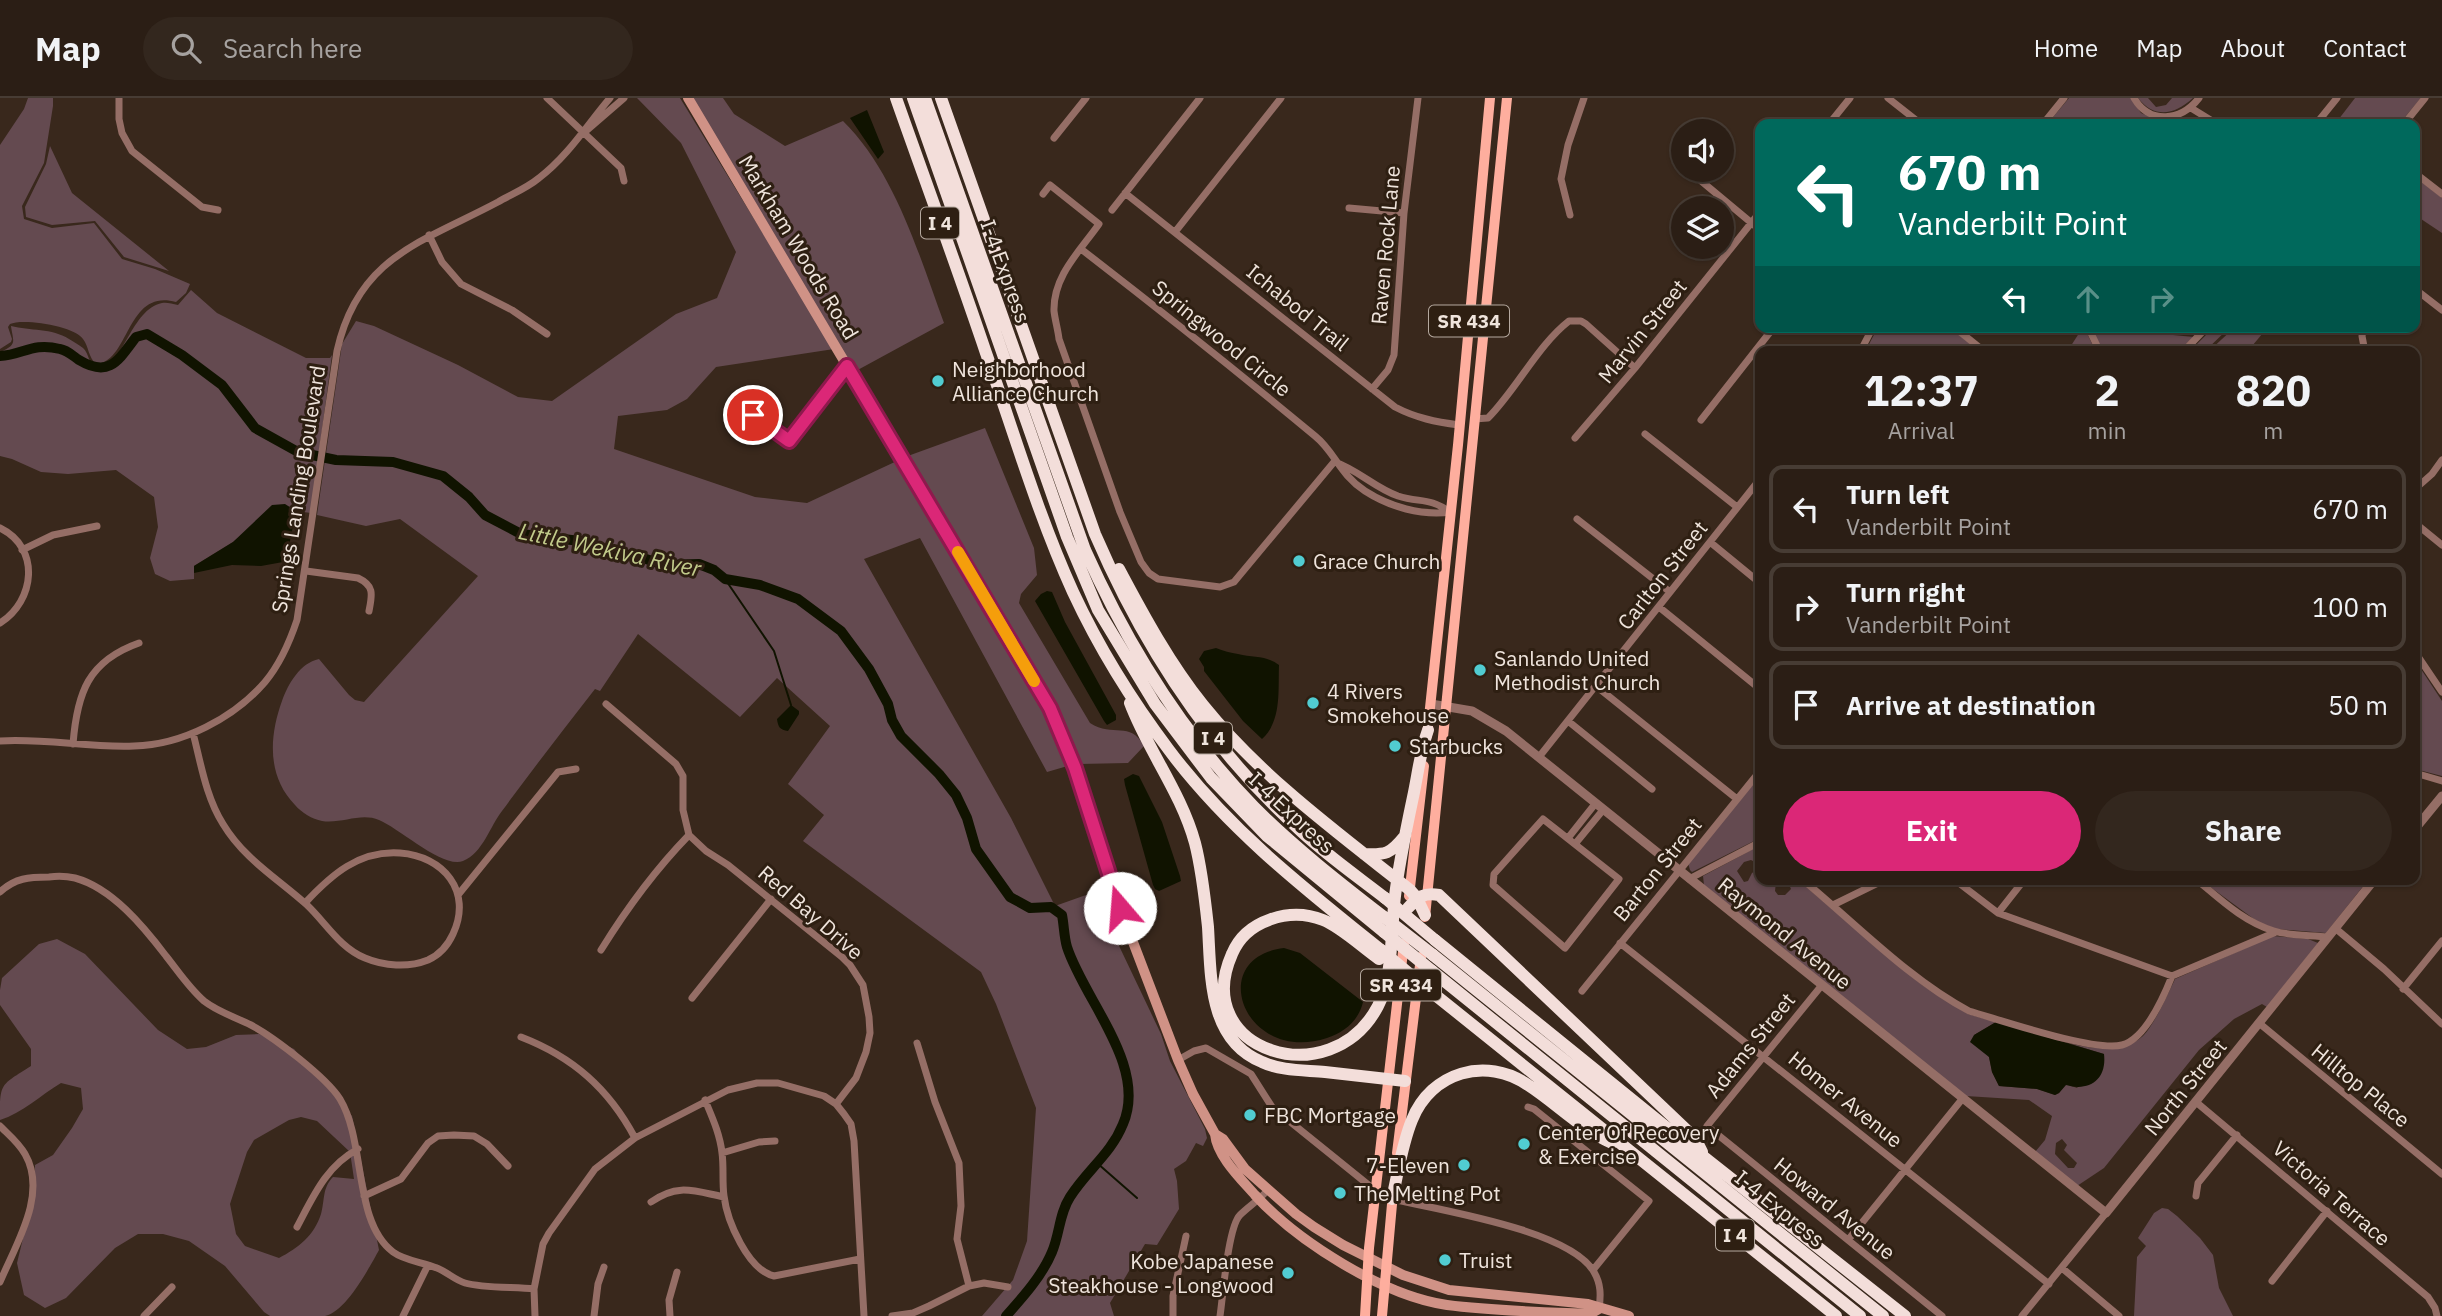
<!DOCTYPE html>
<style>
body{margin:0;font-family:"IBM Plex Sans",sans-serif;background:#33271e;color:#f1f3f6;height:100vh;display:flex;flex-direction:column;font-size:26px;white-space:nowrap}
*{box-sizing:border-box;margin:0}
p{font-size:23px;color:#a6a2a0}
.icon{flex:none;width:38px;height:38px;fill:none;stroke:currentColor;stroke-width:2;stroke-linecap:round;stroke-linejoin:round}
.map{position:relative;flex:1;overflow:hidden}
.panel{position:absolute;left:1755px;top:248px;width:665px;height:539px;display:flex;flex-direction:column;background:#2b1e15;border-radius:14px;box-shadow:0 2px 5px #0004,0 0 0 2px #473c34}
.panel>*{flex:none}
.hud{position:absolute;left:1755px;top:21px;width:665px;height:214px;border-radius:14px;box-shadow:0 2px 5px #0004,0 0 0 2px #473c34;background:#00695c;color:#fff;overflow:hidden}
.buttons{position:absolute;left:1671px;top:21px;display:grid;gap:14px}
.buttons a{display:grid;place-items:center;width:63px;height:63px;border-radius:50%;background:#2b1e15;box-shadow:0 2px 5px #0004,0 0 0 2px #473c34;font-size:35px}
.pin{position:absolute;display:grid;place-items:center;width:60px;height:60px;color:#fff;margin:-30px;border:4px solid #fff;border-radius:50%;box-shadow:0 2px 7px #0007}
.me{position:absolute;width:77px;margin:-38px;rotate:342deg;stroke-linejoin:round;filter:drop-shadow(0 0 5px #0008)}
.turn{display:flex;align-items:center;gap:24px;height:147px;padding:0 28px;font-size:32px}
.turn .icon{width:91px;height:91px;stroke-width:2.5}
.turn b{display:block;font-size:49px;line-height:60px}
.lanes{display:flex;align-items:center;height:66px;padding:0 28px;background:#0003;justify-content:center;gap:35px;direction:ltr}
.lanes .off{opacity:.35}
.eta{display:flex;justify-content:space-evenly;align-items:center;height:119px;text-align:center}
.eta b{font-size:42px;font-weight:700;line-height:49px}
.primary-button{display:flex;gap:14px;margin-top:auto;padding:14px 28px}
.primary-button a{flex:1;height:80px;border-radius:42px;background:#db2777;color:#fff;font-size:28px;font-weight:700;line-height:80px;text-align:center}
.primary-button a+a{background:#33271e;color:#f1f3f6}
ul{padding:0;list-style:none}
li{display:flex;align-items:center;gap:21px;height:88px;margin:0 14px 10px;padding:0 14px;border:4px solid #473c34;border-radius:14px}
li div{flex:1}
li b{display:block;font-size:26px}
li em{font-style:normal}
header{display:flex;align-items:center;gap:42px;box-sizing:border-box;height:98px;padding:0 35px;background:#2b1e15;border-bottom:2px solid #473c34}
header strong{font-size:33px}
nav{display:flex;gap:38px;margin-inline-start:auto;font-size:24px}
.search{width:490px;height:63px;background:#33271e;display:flex;align-items:center;gap:18px;box-sizing:border-box;padding:0 24px;border-radius:38px;color:#a6a2a0;font-size:26px}
.map>svg:first-child{display:block}
</style>
<header>
<strong>Map</strong>
<div class="search"><svg class="icon" aria-label="search" viewBox="0 0 24 24"><circle cx="10" cy="10" r="6"/><path d="M15 15l6 6"/></svg>Search here</div>
<nav><a>Home</a><a>Map</a><a>About</a><a>Contact</a></nav>
</header>
<div class="map">
<svg width="2442" height="1218" viewBox="0 0 2442 1218">
<rect width="100%" height="100%" fill="#39281c"/>
<path fill="#644a50" fill-rule="evenodd" d="M28 0H53V8L44 65 22 108 24 121 52 130 94 125 122 161 155 171 190 186 186 195 176 204C126 190 130 264 96 266 88 259 89 249 83 241 75 228 23 220 10 226L8 229 12 241 11 244 0 251V47L24 11Z
M637 0H680L834 251 716 269 687 301 667 312 618 318 614 351 755 399 807 405 899 362 1047 611 1071 667 1047 674 920 440 864 461 1011 720 1055 808 1086 797 1101 810 1161 936 1170 963 1205 1031 1207 1040 1203 1048 1196 1045 1186 1063 1174 1071 1177 1083 1179 1111 1157 1147 1145 1146 1110 1205 1114 1218H982L1013 1182 1027 1143 1036 1010 996 906 981 874 803 743 824 717 788 686 830 628 777 580 740 619 638 536 600 593 595 591C564 631 532 672 502 713 490 728 483 755 463 763 443 771 399 730 379 722 361 714 342 726 322 723 312 721 302 715 295 707 267 678 269 639 282 603 288 586 300 565 319 561L349 597 355 602 364 604 478 478 400 421 366 428 317 417 342 246 356 223 374 228 458 267 518 299 552 303 676 216 717 200 736 154 681 45Z
M692 0H723L734 16 785 48 843 23C895 74 919 157 944 225L854 274Z
M2069 0H2131L2141 15 2152 20 2137 26H2054V18Z
M2138 0H2148L2156 9 2166 7 2172 0H2193C2174 17 2155 21 2138 0Z
M2355 0H2421L2399 26H2335Z
M50 48 72 95 169 173 124 159 95 123 52 127 26 119 25 109 46 66Z
M2415 79 2442 100V135L2415 117Z
M191 192 217 215 306 260H330L332 257 311 415 296 413 295 410 253 428 233 444 194 468V481L170 483 155 476 150 460 158 429 154 399 116 372 68 376 41 374 12 361 0 358V254C18 246 13 244 11 228 30 233 52 230 69 241 74 244 79 247 83 250 90 256 87 268 100 268 124 268 131 211 162 205 167 204 172 206 178 207Z
M1878 229H1949L1980 254H1865Z
M2084 229 2096 254H2067L2083 229Z
M2091 229H2161L2173 237 2194 239 2177 254H2103Z
M2214 229H2230L2204 254H2189Z
M2235 229H2268L2247 254H2208Z
M985 330 1034 450 1037 477 1021 496 1019 505 1090 625C1113 640 1130 622 1144 648L1128 665 1079 666 1053 608 905 359Z
M2415 562 2442 603V678L2415 671Z
M1760 678V740L1692 774 1690 772 1688 765Z
M1757 749 1760 752V782H1773L1776 784 1775 793 1778 797H1785L1791 791 1787 782H1798L1922 887 1968 916 1996 924 1974 937 1989 959 1992 974 1999 988 2037 991 2055 997 2059 995 2066 986 2077 990 2104 956 2008 927C2044 937 2112 967 2143 938 2154 927 2168 896 2175 881L2273 838 2308 841 2318 845 2267 909 2262 906 2234 921 2199 952 2104 1070 2077 1088 2035 1054 2045 1042 2052 1018 2029 1002 1966 998 1704 787 1703 778ZM1751 762 1759 766V771L1752 775 1748 783 1744 784 1737 773 1744 764ZM2062 1041 2067 1047 2064 1052 2077 1065 2074 1070H2068L2055 1056 2056 1045Z
M2209 782H2368L2326 835 2276 831 2258 824 2209 788Z
M57 841 85 856 158 932 187 951 206 949 236 937 259 936 294 951 352 1018 379 1152C369 1170 346 1214 325 1218 308 1218 288 1218 270 1218L264 1214 225 1168 189 1143 163 1136H138L115 1150 66 1200 45 1210 24 1197 17 1165 35 1091V1067L53 1057 72 1030 83 1011 81 990 61 985C41 997 22 1015 0 1022 0 984 0 988 31 968V951L0 907V892L2 880 39 846ZM301 1019 317 1023 350 1054 354 1081 333 1079C322 1090 325 1102 321 1116 314 1138 298 1150 279 1160L245 1148 236 1136 230 1106 247 1054 254 1042 289 1022Z
M2162 1110 2168 1111 2177 1118 2200 1140 2213 1157 2219 1190 2233 1218H2134L2137 1159 2146 1148 2138 1140 2154 1115Z"/>
<path fill="#101300" d="M867 12 884 54 878 61 850 20Z
M285 406 296 413 289 448 283 464 261 468 232 467 194 475V468L233 444 272 407Z
M1047 493 1052 494 1065 524 1116 617V622L1107 627 1104 623 1035 503 1041 496Z
M1216 550C1223 553 1231 555 1238 556 1253 560 1266 557 1279 567 1278 592 1282 623 1262 641L1243 623 1204 573V569L1199 561 1204 553Z
M791 607 799 613V616L788 633C780 632 778 629 777 621Z
M1133 676 1139 678 1162 724 1180 778 1181 783 1159 793 1155 791 1153 787 1125 687 1124 681Z
M1284 850 1300 855 1363 904C1359 922 1345 934 1327 940 1245 967 1204 860 1284 850Z
M1996 924 2104 956C2107 981 2090 994 2066 987L2059 995 2055 997 2037 991 1999 988 1992 974 1989 959 1970 944 1974 937Z"/>
<g fill="none" stroke-linecap="round" stroke-linejoin="round">
<path stroke="#101300" stroke-width="2" d="M725 481 774 553 791 607
M1097 1065 1137 1100"/>
<path stroke="#101300" stroke-width="10" d="M0 258C23 257 32 244 60 251 67 252 73 258 79 262 109 280 118 263 136 239L147 236 182 257 222 287 255 330 298 354 336 362 393 364 443 378 469 399 485 417 521 436 580 443 605 454 637 458 664 467 699 466 714 472 725 481 760 487 798 501 841 533 869 571 888 606 892 622 901 638 939 676 956 697 967 720 976 751 1010 799 1030 810 1051 809 1062 817C1064 827 1064 839 1067 849 1084 902 1148 968 1123 1026 1111 1056 1087 1072 1070 1099 1059 1116 1060 1135 1052 1154 1042 1178 1023 1199 1006 1218"/>
<path stroke="#956e66" stroke-width="7" d="M119 0V21L122 35 132 53 202 109 218 112
M547 0 621 70 624 83
M1888 0 1921 26
M2134 0C2150 27 2181 23 2199 0
M2191 10 2217 26
M1829 26 1850 0
M2043 26 2064 0
M2316 26 2337 0
M2404 26 2425 0
M587 32 624 0
M1054 40 1086 0
M1688 72 1760 132
M2415 75 2442 96
M1125 95 1395 309C1416 320 1436 324 1459 327
M1043 96 1050 87 1099 126C1080 153 1053 178 1054 213 1055 222 1058 232 1059 241L1120 414 1141 464 1149 475 1158 481 1220 489 1234 484 1334 364
M1349 110 1404 115
M1112 112 1200 0
M1570 117 1561 81 1568 47 1584 0
M1175 134 1281 0
M429 137 442 164 461 186 512 212 547 236
M1081 151C1160 212 1238 274 1315 338 1335 354 1339 376 1365 393 1390 409 1421 418 1451 414
M2415 191 2442 212
M1954 229 1985 254
M2088 229 2100 254
M2364 229 2362 238 2365 254
M1860 254 1873 229
M2183 254 2207 229
M1372 291 1388 272 1394 257 1404 115 1418 0
M753 317 789 343 847 268
M1474 321 1488 320C1516 292 1538 247 1569 223H1581L1586 226 1635 270
M1701 322 1774 229
M1645 336 1737 409
M1575 340 1635 270 1760 114
M1335 364C1358 372 1375 390 1398 398 1420 405 1429 399 1450 414
M2415 391 2432 376 2442 362
M1577 421 1670 494
M2415 425 2442 447
M0 430C41 450 35 503 0 525
M1710 444 1760 485
M22 452 53 437 97 428
M306 473 358 480C375 488 372 497 369 513
M1659 509 1760 591
M2415 554 2442 594
M1596 588 1737 701
M606 606 676 666 683 678V712L689 737 706 753 728 767 842 859 850 867 863 887 869 919 870 935 866 954 856 980 836 1006
M1568 623 1652 691
M193 635C201 666 206 699 223 726 244 761 277 780 307 807 326 825 340 850 365 860 384 868 408 870 428 862 439 857 448 847 453 836 473 793 443 758 400 755 359 752 331 777 305 805
M0 643C45 640 89 650 134 648 182 647 234 620 265 584 280 566 290 543 297 522L337 253C358 158 423 144 498 104 512 96 527 90 539 80 568 58 587 27 610 0
M73 646C77 595 88 563 139 545
M1539 659 1760 381
M2415 675 2442 683
M1543 721 1619 781 1565 850 1493 787 1494 776Z
M1568 740 1595 706
M1575 746 1603 712
M1689 781 1760 744
M1803 782C1855 825 1910 882 1969 913 2001 922 2093 954 2122 947 2145 941 2164 898 2172 878
M1955 782 1998 815 2172 878 2276 834
M2197 782C2221 802 2244 824 2274 833 2290 838 2310 837 2328 839
M0 794C15 780 29 779 49 779 57 778 66 778 75 780 112 790 144 829 166 858 178 873 189 890 204 903 218 914 235 919 251 927 274 939 327 980 340 1001 366 1044 353 1124 393 1154 405 1163 423 1164 437 1170 447 1174 455 1182 465 1185 482 1190 515 1189 534 1191
M458 797 558 674 576 671
M1833 807 1884 782
M1998 815 2024 782
M2335 830 2384 871 2442 926
M1620 845 2049 1186
M601 852C627 810 655 772 689 737
M1822 887 1707 1028 1942 1218
M2403 891 2442 843
M1582 893 1760 673
M692 900 771 801
M2259 925 2442 1076
M521 939C573 959 609 991 635 1040
M917 945 935 1004 959 1065 961 1108 957 1141 969 1188
M1178 962 1194 953 1206 950 1251 976 1272 1009 1376 1093
M705 1002C712 1019 720 1036 722 1055 724 1069 722 1084 724 1098 727 1123 748 1172 774 1178L860 1161
M2196 1004 2428 1199 2435 1210 2437 1218
M1528 1009 1534 1011 1649 1103 1593 1172
M0 1028C9 1037 19 1045 25 1056 48 1096 16 1146 0 1184
M722 1055 759 1044 775 1043
M364 1098 401 1081 428 1045 438 1038 454 1037 474 1038 487 1046 508 1068
M2196 1098 2198 1085 2237 1037
M1392 1101C1439 1112 1570 1132 1594 1174 1601 1186 1601 1197 1599 1211
M651 1104C678 1085 694 1093 724 1099
M297 1129C313 1099 326 1068 358 1051
M1848 1142 1963 1000
M2062 1170 2119 1218
M2272 1183 2327 1113
M144 1218 172 1189
M403 1218 428 1167
M535 1218 534 1191 543 1146 549 1135 595 1071 635 1040 728 992 757 985H778L824 998 836 1006 844 1016 851 1026 854 1043 864 1218
M594 1218 598 1186 604 1169
M670 1218 669 1202 677 1174
M892 1218 913 1215 929 1208 969 1188 984 1185 1008 1189
M1173 1218V1198L1186 1138
M1220 1218C1223 1198 1228 1129 1240 1117 1248 1109 1259 1102 1268 1092
M2022 1218 2106 1115"/>
<path stroke="#956e66" stroke-width="9" d="M1431 606 1472 613 1506 633 2106 1115 2374 782
M2415 731 2442 698"/>
<path stroke="#d09286" stroke-width="10" d="M688 0 1050 610 1075 670 1120 810 1178 962 1193 996 1215 1036 1223 1041 1245 1071 1296 1116 1314 1129 1343 1147 1403 1177 1449 1192 1588 1206 1629 1218
M1215 1036C1217 1058 1241 1081 1255 1097 1298 1144 1384 1198 1447 1207 1494 1213 1542 1214 1590 1216L1599 1211"/>
<path stroke="#feae9e" stroke-width="10" d="M1427 638 1458 347 1490 0
M1409 798 1424 668
M1425 819 1507 0
M1397 1055 1421 859
M1365 1218 1369 1150 1404 845
M1382 1218 1393 1095"/>
<path stroke="#f3deda" stroke-width="12" d="M896 0C926 85 957 169 986 255 1014 335 1038 417 1073 494 1099 550 1132 603 1169 652 1228 731 1305 791 1381 852
M913 0 1067 439 1098 512 1155 606 1211 680 1267 738 1384 834
M925 0 1085 452C1127 546 1182 635 1254 709 1294 749 1340 785 1384 819
M941 0 1095 436C1144 550 1210 651 1302 734 1328 758 1358 779 1385 800
M1119 471C1144 518 1170 566 1203 607 1261 679 1338 735 1410 792L1417 800 1425 817
M1130 605C1148 653 1181 694 1195 745 1202 772 1205 801 1208 829 1211 878 1208 942 1262 964 1281 973 1304 972 1325 974 1351 977 1378 980 1405 983
M1364 756C1386 757 1390 756 1404 739
M1408 810C1418 799 1424 794 1439 797L1695 1040 1702 1054
M1435 842 1662 1026 1905 1218
M1433 857 1883 1218
M1379 861C1363 850 1341 829 1323 822 1290 809 1246 822 1232 856 1189 953 1331 998 1378 908 1393 880 1391 831 1395 798 1399 765 1406 732 1413 699 1418 676 1420 654 1428 632
M1432 873 1860 1218
M1429 892 1836 1218
M1392 1101C1398 1075 1402 1046 1412 1022 1431 974 1486 958 1528 987 1556 1005 1582 1032 1612 1045"/>
<path stroke="#f3deda" stroke-width="12" d="M1385 800 1435 842
M1384 819 1433 857
M1384 834 1432 873
M1381 852 1429 892"/>
</g>
<g fill="none" stroke-linecap="round" stroke-linejoin="round">
<g stroke="#8e194d" stroke-width="18">
<path id="route" d="M753 317 789 343 847 268 1050 610 1075 670 1120 810"/>
</g>
<use href="#route" stroke="#db2777" stroke-width="12"/>
<path stroke="#f59e0b" stroke-width="12" d="M958 454 1034 583"/>
</g>
<g fill="#51ccd1" stroke="#2e1f12" stroke-width="2.5">
<circle cx="938" cy="283" r="7"/>
<circle cx="1299" cy="463" r="7"/>
<circle cx="1480" cy="572" r="7"/>
<circle cx="1313" cy="605" r="7"/>
<circle cx="1395" cy="648" r="7"/>
<circle cx="1250" cy="1017" r="7"/>
<circle cx="1524" cy="1046" r="7"/>
<circle cx="1464" cy="1067" r="7"/>
<circle cx="1340" cy="1095" r="7"/>
<circle cx="1445" cy="1162" r="7"/>
<circle cx="1288" cy="1175" r="7"/>
</g>
<g text-anchor="middle" dominant-baseline="central" stroke-width="6" stroke-linejoin="round" paint-order="stroke">
<g fill="#2e1f12" stroke="#b5a99f" stroke-width="2">
<rect x="921" y="109.5" width="38" height="31" rx="5"/>
<rect x="1429" y="207.5" width="80" height="31" rx="5"/>
<rect x="1194" y="624.5" width="38" height="31" rx="5"/>
<rect x="1361" y="871.5" width="80" height="31" rx="5"/>
<rect x="1716" y="1121.5" width="38" height="31" rx="5"/>
</g>
<g font-size="19" font-weight="bold" fill="#efe4dc">
<text x="940" y="125">I 4</text>
<text x="1469" y="223">SR 434</text>
<text x="1213" y="640">I 4</text>
<text x="1401" y="887">SR 434</text>
<text x="1735" y="1137">I 4</text>
</g>
<g font-size="21" fill="#efe4dc" stroke="#2e1f12">
<text transform="translate(1385 147) rotate(-85)">Raven Rock Lane</text>
<text transform="translate(799 149) rotate(59)">Markham Woods Road</text>
<text transform="translate(1006 173) rotate(70)">I-4 Express</text>
<text transform="translate(1298 209) rotate(39)">Ichabod Trail</text>
<text transform="translate(1642 233) rotate(-51)">Marvin Street</text>
<text transform="translate(1222 240) rotate(39)">Springwood Circle</text>
<text transform="translate(298 391) rotate(-81)">Springs Landing Boulevard</text>
<text transform="translate(1662 477) rotate(-52)">Carlton Street</text>
<text transform="translate(1292 714) rotate(43)">I-4 Express</text>
<text transform="translate(1657 771) rotate(-51)">Barton Street</text>
<text transform="translate(811 814) rotate(41)">Red Bay Drive</text>
<text transform="translate(1785 835) rotate(39)">Raymond Avenue</text>
<text transform="translate(1750 947) rotate(-51)">Adams Street</text>
<text transform="translate(2361 987) rotate(39)">Hilltop Place</text>
<text transform="translate(2185 989) rotate(-51)">North Street</text>
<text transform="translate(1846 1001) rotate(39)">Homer Avenue</text>
<text transform="translate(2332 1095) rotate(41)">Victoria Terrace</text>
<text transform="translate(1780 1110) rotate(39)">I-4 Express</text>
<text transform="translate(1835 1110) rotate(39)">Howard Avenue</text>
</g>
<g font-size="21" fill="#efe4dc" stroke="#2e1f12" text-anchor="start">
<text x="952" y="271">Neighborhood<tspan x="952" dy="24">Alliance Church</tspan></text>
<text x="1313" y="463">Grace Church</text>
<text x="1494" y="560">Sanlando United<tspan x="1494" dy="24">Methodist Church</tspan></text>
<text x="1327" y="593">4 Rivers<tspan x="1327" dy="24">Smokehouse</tspan></text>
<text x="1409" y="648">Starbucks</text>
<text x="1264" y="1017">FBC Mortgage</text>
<text x="1538" y="1034">Center Of Recovery<tspan x="1538" dy="24">&amp; Exercise</tspan></text>
<text x="1450" y="1067" text-anchor="end">7-Eleven</text>
<text x="1354" y="1095">The Melting Pot</text>
<text x="1459" y="1162">Truist</text>
<text x="1274" y="1163" text-anchor="end">Kobe Japanese<tspan x="1274" dy="24">Steakhouse - Longwood</tspan></text>
</g>
<g font-size="23" font-style="italic" fill="#c1ca8a" stroke="#2e1f12">
<text transform="translate(610 451) rotate(12)">Little Wekiva River</text>
</g>
</g>
</svg>
<div class="buttons">
<a><svg class="icon" aria-label="sound" viewBox="0 0 24 24"><path d="M4 9h4l5-4v14l-5-4H4zM17 9q2 3 0 6"/></svg></a>
<a><svg class="icon" aria-label="layers" viewBox="0 0 24 24"><path d="M12 4l9 5-9 5-9-5zM3 14l9 5 9-5"/></svg></a>
</div>
<div class="pin" style="left:753px;top:317px;background:#d93025"><svg class="icon" aria-label="arrive" viewBox="0 0 24 24"><path d="M6 21V4h12l-3 4 3 4H6"/></svg></div>
<svg class="me" style="left:1120px;top:810px" viewBox="-20 -20 40 40"><circle r="19" fill="#fff"/><path d="M0-13L10 11 0 6-10 11z" fill="#db2777"/></svg>
<div class="hud">
<div class="turn"><svg class="icon" aria-label="left" viewBox="0 0 24 24"><path d="M17 20v-9H6M10 6l-5 5 5 5"/></svg><div><b>670 m</b>Vanderbilt Point</div></div>
<div class="lanes"><svg class="icon" aria-label="left" viewBox="0 0 24 24"><path d="M17 20v-9H6M10 6l-5 5 5 5"/></svg><svg class="icon off" aria-label="ahead" viewBox="0 0 24 24"><path d="M12 20V5M6 11l6-6 6 6"/></svg><svg class="icon off" aria-label="right" viewBox="0 0 24 24"><path d="M7 20v-9h11M14 6l5 5-5 5"/></svg></div>
</div>
<section class="panel">
<div class="eta">
<div><b>12:37</b><p>Arrival</p></div>
<div><b>2</b><p>min</p></div>
<div><b>820</b><p>m</p></div>
</div>
<ul>
<li><svg class="icon" aria-label="left" viewBox="0 0 24 24"><path d="M17 20v-9H6M10 6l-5 5 5 5"/></svg><div><b>Turn left</b><p>Vanderbilt Point</p></div><em>670 m</em></li>
<li><svg class="icon" aria-label="right" viewBox="0 0 24 24"><path d="M7 20v-9h11M14 6l5 5-5 5"/></svg><div><b>Turn right</b><p>Vanderbilt Point</p></div><em>100 m</em></li>
<li><svg class="icon" aria-label="arrive" viewBox="0 0 24 24"><path d="M6 21V4h12l-3 4 3 4H6"/></svg><div><b>Arrive at destination</b></div><em>50 m</em></li>
</ul>
<div class="primary-button"><a>Exit</a><a>Share</a></div>
</section>
</div>
